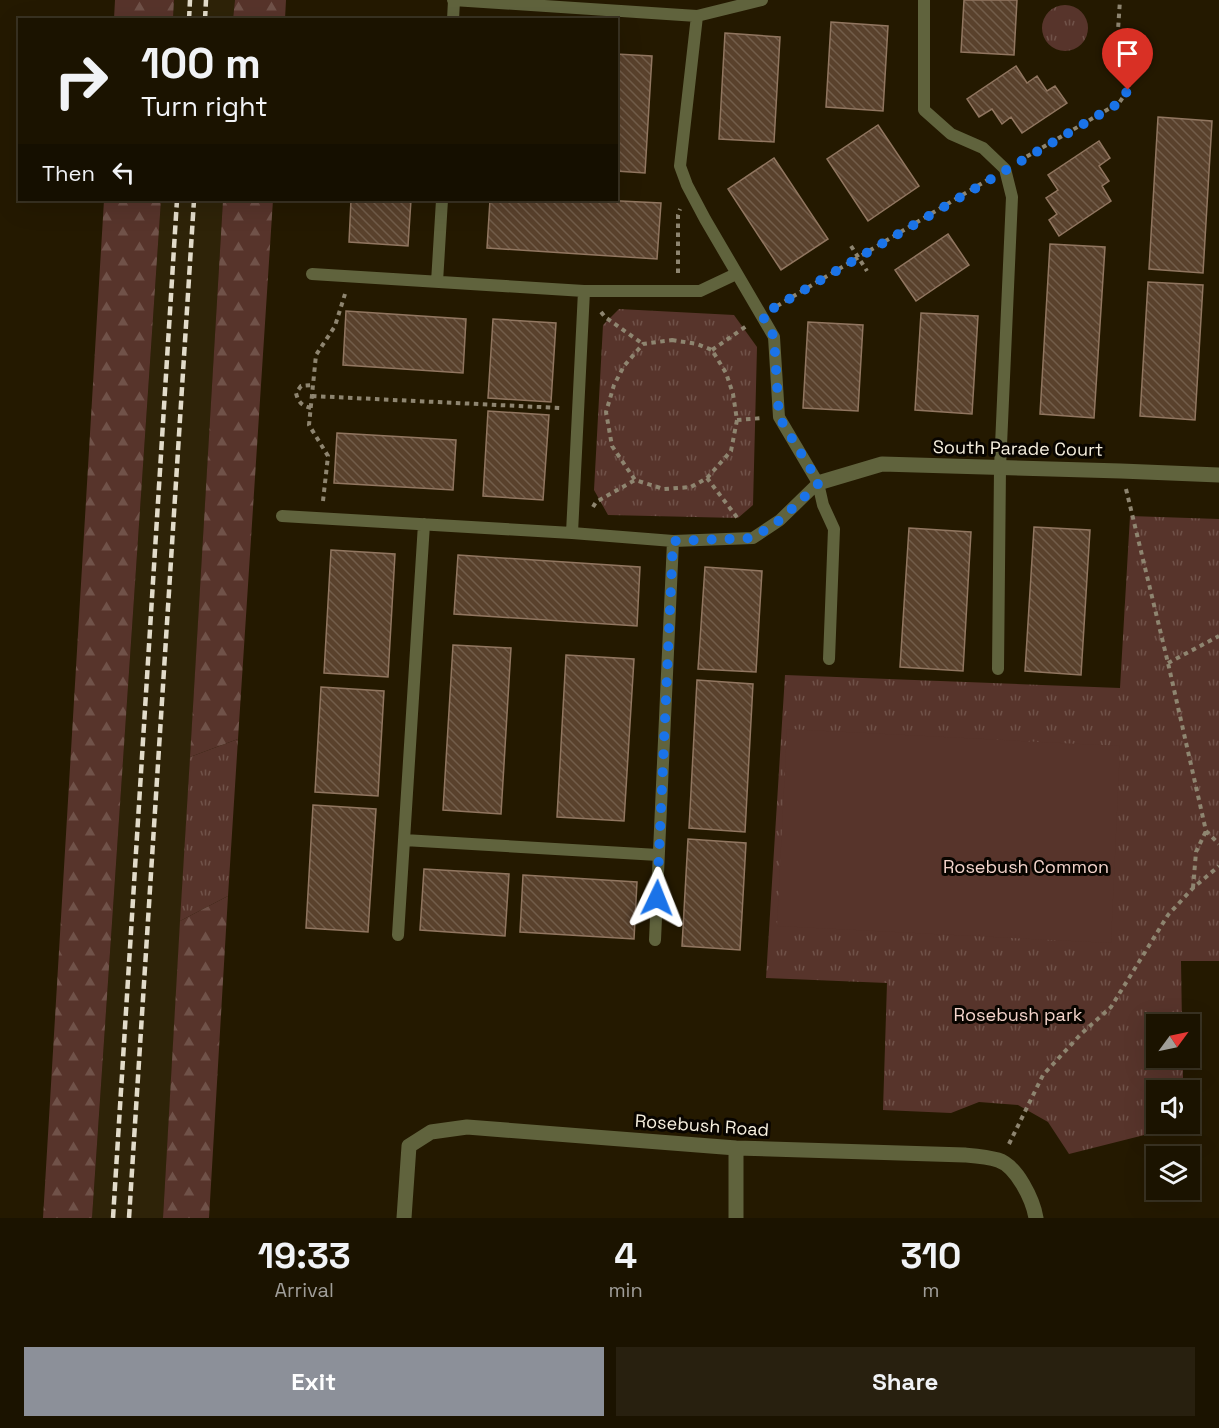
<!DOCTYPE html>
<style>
body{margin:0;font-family:"Space Grotesk",sans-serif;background:#28200f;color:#f1f3f6;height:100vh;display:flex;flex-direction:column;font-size:22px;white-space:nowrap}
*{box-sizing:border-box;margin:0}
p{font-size:20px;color:#a09e99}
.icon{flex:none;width:33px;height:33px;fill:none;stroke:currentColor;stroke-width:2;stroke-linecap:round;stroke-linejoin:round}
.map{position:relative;height:1218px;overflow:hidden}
.sheet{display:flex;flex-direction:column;background:#1b1300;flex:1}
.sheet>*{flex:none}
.top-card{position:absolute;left:18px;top:18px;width:600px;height:183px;border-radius:0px;box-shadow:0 6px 24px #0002,0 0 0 2px #393222;background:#1b1300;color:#f1f3f6;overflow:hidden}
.needle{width:39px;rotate:57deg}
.buttons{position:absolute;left:1146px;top:1014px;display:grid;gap:12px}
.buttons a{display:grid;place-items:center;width:54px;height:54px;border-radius:0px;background:#1b1300;box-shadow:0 6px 24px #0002,0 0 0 2px #393222;font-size:30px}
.pin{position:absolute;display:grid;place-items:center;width:51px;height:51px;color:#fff;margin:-62px -26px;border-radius:50% 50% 50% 0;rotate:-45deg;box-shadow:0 0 6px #0007}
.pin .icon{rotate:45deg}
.me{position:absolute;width:66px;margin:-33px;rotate:2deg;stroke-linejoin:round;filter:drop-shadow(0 0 4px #0008)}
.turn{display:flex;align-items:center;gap:21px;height:126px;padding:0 24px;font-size:27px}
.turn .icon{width:78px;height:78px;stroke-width:2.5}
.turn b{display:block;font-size:42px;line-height:51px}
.then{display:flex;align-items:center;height:57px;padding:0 24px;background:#0003;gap:12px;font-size:22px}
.eta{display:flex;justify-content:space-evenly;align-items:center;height:102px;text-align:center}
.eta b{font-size:36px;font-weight:800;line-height:42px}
.primary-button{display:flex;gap:12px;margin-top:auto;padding:12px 24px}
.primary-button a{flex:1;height:69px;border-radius:0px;background:#8c9099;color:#fff;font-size:24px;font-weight:800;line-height:69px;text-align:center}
.primary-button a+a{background:#28200f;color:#f1f3f6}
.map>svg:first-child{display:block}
</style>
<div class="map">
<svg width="1219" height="1218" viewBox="0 0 1219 1218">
<defs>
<pattern id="grass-tufts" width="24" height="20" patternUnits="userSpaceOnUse" patternTransform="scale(1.5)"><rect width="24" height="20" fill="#57342b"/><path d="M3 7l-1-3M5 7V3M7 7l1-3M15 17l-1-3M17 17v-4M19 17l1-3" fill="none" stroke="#705249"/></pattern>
<pattern id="forest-firs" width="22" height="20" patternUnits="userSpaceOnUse" patternTransform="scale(1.5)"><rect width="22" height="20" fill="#57342b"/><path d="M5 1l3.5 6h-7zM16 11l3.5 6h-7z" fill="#705249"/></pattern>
<pattern id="building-back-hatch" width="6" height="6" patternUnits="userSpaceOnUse" patternTransform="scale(1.5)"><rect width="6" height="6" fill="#59412c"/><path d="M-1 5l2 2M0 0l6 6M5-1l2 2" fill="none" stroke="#725d4a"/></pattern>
</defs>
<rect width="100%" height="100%" fill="#241900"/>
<path fill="#2e2308" d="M174 0H235L233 19 173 20Z
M161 200H223L163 1218H92Z"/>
<path fill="url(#grass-tufts)" d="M1042 28a23 23 0 1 1 46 0a23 23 0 1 1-46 0Z
M619 309 734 315 757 347 753 505 738 518 608 515 594 490 603 325Z
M1130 516 1219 519V961H1181L1182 1024H1156V1058H1183V1090H1156V1124H1184V1125L1069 1154 1048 1122 1018 1105 979 1102 951 1113 883 1110 887 983 766 978 785 675 1120 688Z
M238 739 228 896 180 921 190 757Z"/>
<path fill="url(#forest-firs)" d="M115 0H174L173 19H114Z
M235 0H286L285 19H233Z
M104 200H161L92 1218H43Z
M223 200H273L238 739 190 757Z
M228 896 209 1218H163L180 921Z"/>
<path fill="#57342b" d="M787 729 1120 746 1111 943 777 926Z"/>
<path fill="url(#building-back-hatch)" stroke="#917660" stroke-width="1.5" d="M964 0H1017L1014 55 961 52Z
M831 22 888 26 883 111 826 107Z
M725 33 780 37 774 142 719 139Z
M616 54 652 56 645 173 616 171Z
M1016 66 1027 83 1037 76 1047 91 1055 86 1067 103 1022 133 1011 117 1002 124 992 109 979 117 967 99Z
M1158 117 1212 121 1203 273 1149 269Z
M878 125 919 186 868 221 827 159Z
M1099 141 1110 158 1099 166 1109 181 1102 186 1111 201 1059 236 1049 220 1057 214 1046 198 1058 190 1048 175Z
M774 158 828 239 781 270 728 189Z
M351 200H411L408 246 349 242Z
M490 200H600L661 203 657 259 487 248Z
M948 234 969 265 916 301 895 270Z
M1050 244 1105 247 1094 418 1040 414Z
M1148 282 1203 285 1195 420 1140 416Z
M346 311 466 319 463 373 343 365Z
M921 313 978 316 972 414 915 410Z
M493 319 556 323 551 402 488 398Z
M808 322 863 325 858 411 803 408Z
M488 411 549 415 543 500 483 496Z
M337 433 456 440 453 490 334 483Z
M1034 527 1090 530 1081 675 1025 671Z
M909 528 971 532 963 671 900 667Z
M331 550 395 554 388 677 324 673Z
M458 555 640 567 637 626 454 614Z
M705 567 762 571 756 672 698 669Z
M453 645 511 648 501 814 443 810Z
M566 655 634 659 624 821 557 817Z
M697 680 753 684 745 832 689 828Z
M321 687 384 691 378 796 315 792Z
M313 805 376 809 368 932 306 928Z
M688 839 746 843 740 950 682 946Z
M424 869 509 874 505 936 420 930Z
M523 875 637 882 634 939 520 932Z"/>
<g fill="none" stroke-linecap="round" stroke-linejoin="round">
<path stroke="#8e8570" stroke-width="4" stroke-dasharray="4.5 4.5" stroke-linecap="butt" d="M1019 161 1119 103 1128 90 1132 62 1126 42 1118 30 1120 0
M851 246 867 271
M678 273V215L680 209
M777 306 989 179
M601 312 605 317 643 344
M672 340 697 344 712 350 726 373 733 394 737 420 731 451 707 478 691 487 664 489 635 480 612 446 606 412 614 385 624 366 643 344Z
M712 350 748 325
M312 396 560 408
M311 408C302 406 298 402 296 393L301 386 313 385
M737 420 763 418
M707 478 739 520
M1126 489 1168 663 1206 831 1219 844
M323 501 328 456 309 425 316 355 335 326 345 294
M593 507 596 502 635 480
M1168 663 1219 636
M1193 888 1196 852 1206 831
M1009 1144 1043 1075 1081 1034 1111 1007 1168 915 1193 888 1219 866"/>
<path stroke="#60633d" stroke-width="12" d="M453 0 697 16 762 0
M924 0V110L951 134 983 148 1005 169 1012 197 1000 468 998 669
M697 16 680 166 687 185 705 219 774 337 779 417 818 483 823 505 834 529 829 659
M453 20 454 0
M312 274 584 291H700L736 274
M437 282 442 200
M282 516 572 533 673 541 753 538 780 520 818 483
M572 533 584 291
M404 840 658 855
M398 935 424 524
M655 940 673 541"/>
<path stroke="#60633d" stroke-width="15" d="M818 483 882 464 1121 471 1219 475
M404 1218 409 1146 431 1132 467 1127 736 1148 965 1155C976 1156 988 1157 998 1160 1017 1166 1033 1200 1036 1218
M736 1218V1148"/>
<path stroke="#e2dbc9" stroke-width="4.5" stroke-dasharray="9 4.5" stroke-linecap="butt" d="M189 20 190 0
M205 20 206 0
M113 1218 177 200
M129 1218 194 200"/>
</g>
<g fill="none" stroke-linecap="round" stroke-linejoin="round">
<path stroke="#1a73e8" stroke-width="10" stroke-dasharray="0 18" d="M657 898 673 541 753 538 780 520 819 483 779 417 774 337 762 315 1119 103 1128 90"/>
</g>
<g text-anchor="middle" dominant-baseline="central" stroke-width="6" stroke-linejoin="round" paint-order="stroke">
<g font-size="18" fill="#f8f1e0" stroke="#090500">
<text transform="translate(1018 448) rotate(1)">South Parade Court</text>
<text transform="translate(702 1125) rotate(4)">Rosebush Road</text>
</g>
<g font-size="18" fill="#f5d5cc" stroke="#090500">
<text x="1026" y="866">Rosebush Common</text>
<text x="1018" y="1014">Rosebush park</text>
</g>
</g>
</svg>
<div class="buttons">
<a><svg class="needle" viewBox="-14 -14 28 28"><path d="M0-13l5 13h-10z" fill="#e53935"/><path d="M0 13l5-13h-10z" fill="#a09e99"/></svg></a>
<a><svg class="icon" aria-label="sound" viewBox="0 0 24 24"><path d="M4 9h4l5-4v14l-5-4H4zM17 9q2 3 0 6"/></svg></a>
<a><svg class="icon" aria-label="layers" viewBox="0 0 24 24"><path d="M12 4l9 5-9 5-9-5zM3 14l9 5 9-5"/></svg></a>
</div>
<div class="pin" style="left:1128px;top:90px;background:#d93025"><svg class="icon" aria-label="arrive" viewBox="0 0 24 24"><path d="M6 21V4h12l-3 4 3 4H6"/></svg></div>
<svg class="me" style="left:657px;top:898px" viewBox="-20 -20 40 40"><path d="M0-17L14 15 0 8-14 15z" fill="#1a73e8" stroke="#fff" stroke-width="4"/></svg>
<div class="top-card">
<div class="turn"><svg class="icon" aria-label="right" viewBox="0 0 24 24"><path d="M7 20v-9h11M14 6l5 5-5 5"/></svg><div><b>100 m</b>Turn right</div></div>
<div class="then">Then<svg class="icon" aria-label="left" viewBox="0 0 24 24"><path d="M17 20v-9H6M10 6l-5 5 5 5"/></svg></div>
</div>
</div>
<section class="sheet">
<div class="eta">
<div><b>19:33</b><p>Arrival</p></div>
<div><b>4</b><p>min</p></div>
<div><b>310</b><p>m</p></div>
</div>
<div class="primary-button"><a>Exit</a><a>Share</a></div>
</section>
